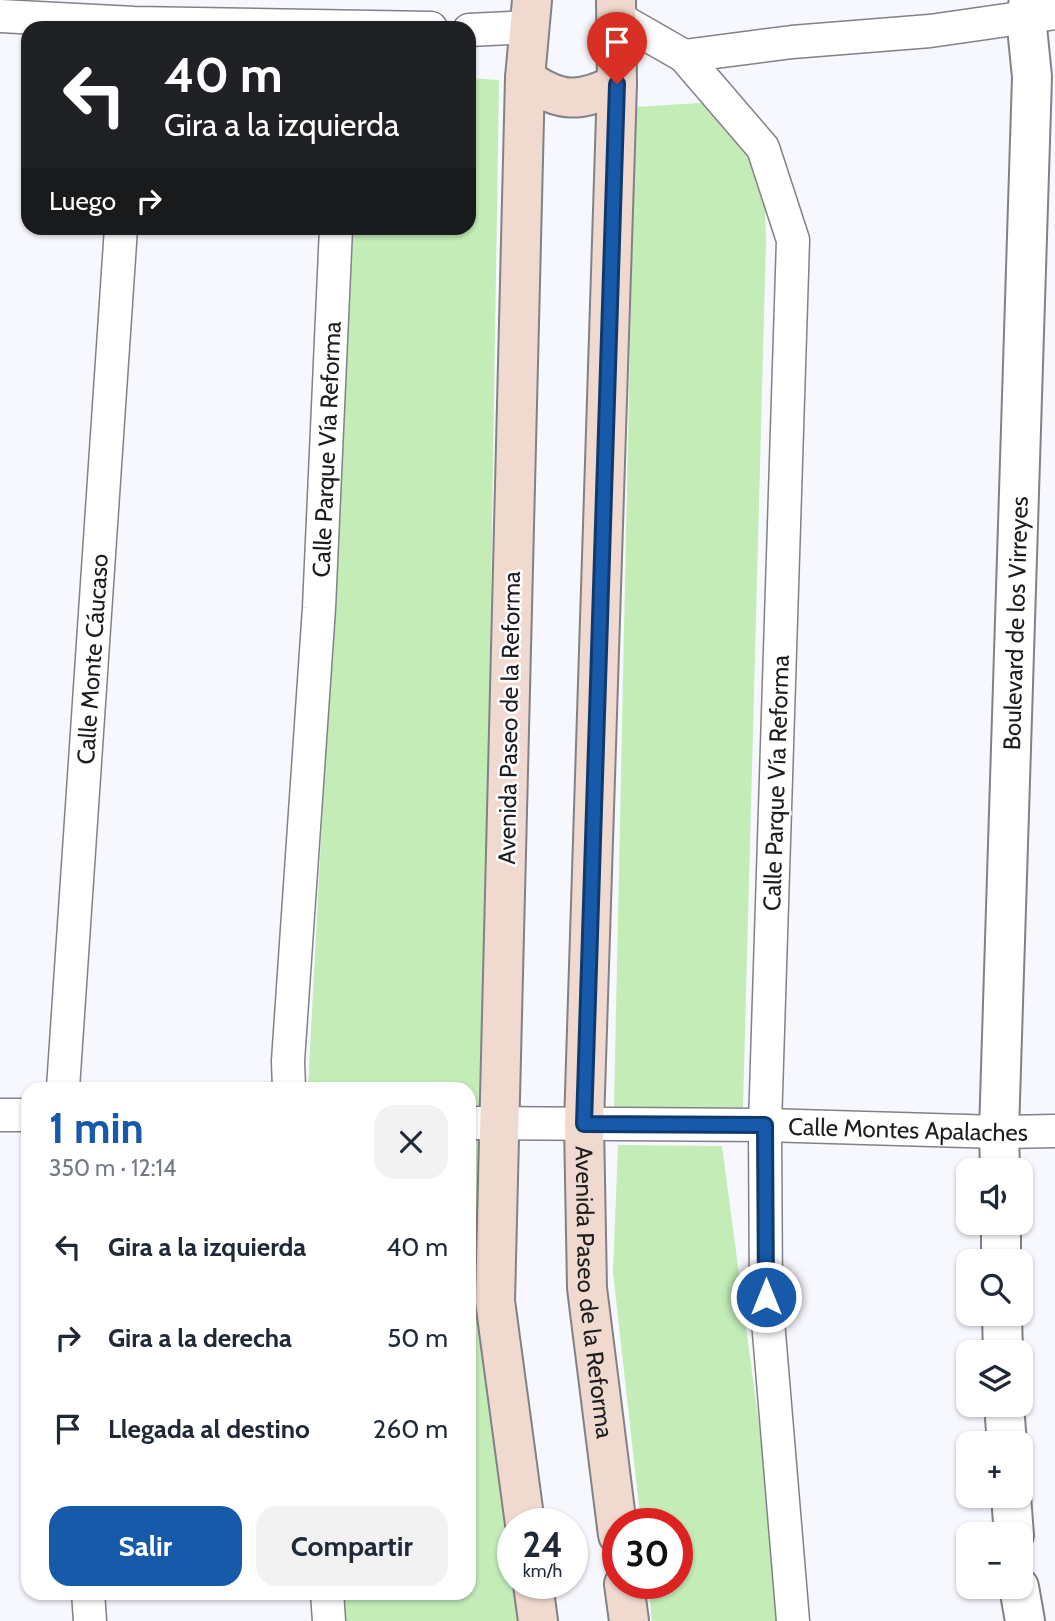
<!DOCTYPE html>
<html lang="es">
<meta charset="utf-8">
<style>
body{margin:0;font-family:Cabin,sans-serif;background:#f2f2f3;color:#1f2937;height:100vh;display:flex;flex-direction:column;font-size:26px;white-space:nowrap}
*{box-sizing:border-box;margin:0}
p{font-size:23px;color:#747a83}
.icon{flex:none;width:38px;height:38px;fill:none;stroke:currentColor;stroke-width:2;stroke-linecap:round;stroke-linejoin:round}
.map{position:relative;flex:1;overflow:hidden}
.side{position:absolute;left:21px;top:1082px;width:455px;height:518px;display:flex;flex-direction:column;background:#fff;border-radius:21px;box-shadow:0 2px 5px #0004}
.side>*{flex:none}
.guide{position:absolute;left:21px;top:21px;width:455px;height:214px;border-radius:21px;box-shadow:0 2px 5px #0004;background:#202124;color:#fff;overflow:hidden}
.fabs{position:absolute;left:956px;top:1158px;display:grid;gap:14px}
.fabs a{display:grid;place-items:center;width:77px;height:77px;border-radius:14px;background:#fff;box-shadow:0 2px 5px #0004;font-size:35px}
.speed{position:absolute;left:497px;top:1508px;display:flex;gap:14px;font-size:35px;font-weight:700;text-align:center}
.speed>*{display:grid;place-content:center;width:91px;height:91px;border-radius:50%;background:#fff;box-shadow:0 2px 5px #0004;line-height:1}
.speed small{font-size:18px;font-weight:400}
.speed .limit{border:10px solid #d22;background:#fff;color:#111}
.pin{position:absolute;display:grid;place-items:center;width:60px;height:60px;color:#fff;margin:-72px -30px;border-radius:50% 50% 50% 0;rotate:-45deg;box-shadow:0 0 7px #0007}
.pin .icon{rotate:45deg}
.me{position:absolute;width:77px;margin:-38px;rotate:0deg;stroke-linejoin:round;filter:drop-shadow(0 0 5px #0008)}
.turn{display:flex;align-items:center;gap:24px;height:147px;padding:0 28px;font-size:32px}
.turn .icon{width:91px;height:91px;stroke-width:2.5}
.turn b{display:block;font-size:49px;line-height:60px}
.then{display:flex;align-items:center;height:66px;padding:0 28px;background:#0003;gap:14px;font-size:26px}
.round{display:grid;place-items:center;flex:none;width:74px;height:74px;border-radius:21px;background:#f2f2f3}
.summary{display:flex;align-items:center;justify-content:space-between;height:119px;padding:0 28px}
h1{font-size:42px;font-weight:700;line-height:52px;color:#175aaa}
.action{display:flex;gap:14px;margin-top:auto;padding:14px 28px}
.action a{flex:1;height:80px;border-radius:21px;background:#175aaa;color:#fff;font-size:28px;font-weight:700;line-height:80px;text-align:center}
.action a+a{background:#f2f2f3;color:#1f2937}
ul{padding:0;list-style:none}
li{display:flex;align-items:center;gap:21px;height:91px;padding:0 28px}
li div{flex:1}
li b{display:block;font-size:26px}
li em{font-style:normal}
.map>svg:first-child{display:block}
</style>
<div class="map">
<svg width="1055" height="1621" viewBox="0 0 1055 1621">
<rect width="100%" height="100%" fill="#f7f7fe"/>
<path fill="#c3ecb7" d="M469 78 499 80 483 1109 469 1108V1088H308L353 228H469Z
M714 102 764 181 766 240 743 1107 614 1108 635 107Z
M469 1139H481L476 1291 513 1557V1584H516L522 1621H345L341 1593 469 1592Z
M618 1145 722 1146 785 1621H652L648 1584H677V1524H641L613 1272Z"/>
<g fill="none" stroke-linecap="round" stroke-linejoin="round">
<g stroke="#818187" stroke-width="35">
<g id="minor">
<path d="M0 16 134 23 431 28"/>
<path d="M616 17 684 56 763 148 793 240 765 1125 766 1297 793 1621"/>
<path d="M469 30 529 27"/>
<path d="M684 56 792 42 930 31 1055 13"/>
<path id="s1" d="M63 1088 121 228"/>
<path id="s2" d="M289 1088 288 1061 319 608 336 228"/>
<path d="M0 1115H28"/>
<path id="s3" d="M469 1123 765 1125 999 1132 1055 1131"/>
<path d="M88 1592 90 1621"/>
<path d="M327 1592 329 1621"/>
</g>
</g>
<g stroke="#818187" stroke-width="42">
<g id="tertiary">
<path id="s4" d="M1000 1171 999 1132 1032 77 1026 17 1029 0"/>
<path d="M1001 1223V1262"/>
<path d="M1002 1314 1003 1353"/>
<path d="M1004 1405 1007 1444"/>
<path d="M1011 1496 1014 1535"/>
<path d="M1019 1587 1025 1621"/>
</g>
</g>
<g stroke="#818187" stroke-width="42">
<g id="secondary">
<path d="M532 0 525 78C559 103 580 103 617 84L616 0"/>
<path d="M525 78 495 1301 525 1524"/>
<path id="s5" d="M617 84 584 1124 587 1288 618 1535"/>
<path d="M533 1584 538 1621"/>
<path d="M624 1584 629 1621"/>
</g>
</g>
<use href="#minor" stroke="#fff" stroke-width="32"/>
<use href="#tertiary" stroke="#fff" stroke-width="38"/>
<use href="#secondary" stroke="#f0dacf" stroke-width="38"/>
</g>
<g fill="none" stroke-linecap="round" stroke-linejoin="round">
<g stroke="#0f3a6e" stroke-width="18">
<path id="route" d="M617 84 584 1124 765 1125 766 1297"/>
</g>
<use href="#route" stroke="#175aaa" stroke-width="12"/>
</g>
<g text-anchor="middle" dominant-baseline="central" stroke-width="5" stroke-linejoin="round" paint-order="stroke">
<g font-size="24" fill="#1d1d1f" stroke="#fff">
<text stroke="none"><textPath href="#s2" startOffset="640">Calle Parque Vía Reforma</textPath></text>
<text stroke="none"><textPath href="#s4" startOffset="548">Boulevard de los Virreyes</textPath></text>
<text stroke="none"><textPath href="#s1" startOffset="430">Calle Monte Cáucaso</textPath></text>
<text transform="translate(509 718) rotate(-89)">Avenida Paseo de la Reforma</text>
<text transform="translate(776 783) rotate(-88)">Calle Parque Vía Reforma</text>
<text stroke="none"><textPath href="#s3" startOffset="439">Calle Montes Apalaches</textPath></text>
<text stroke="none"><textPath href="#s5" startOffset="1209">Avenida Paseo de la Reforma</textPath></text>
</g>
</g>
</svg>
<div class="fabs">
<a><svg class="icon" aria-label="sound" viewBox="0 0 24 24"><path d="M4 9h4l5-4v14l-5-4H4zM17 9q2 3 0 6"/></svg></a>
<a><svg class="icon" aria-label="search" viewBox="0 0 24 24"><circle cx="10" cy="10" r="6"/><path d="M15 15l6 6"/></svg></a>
<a><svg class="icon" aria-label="layers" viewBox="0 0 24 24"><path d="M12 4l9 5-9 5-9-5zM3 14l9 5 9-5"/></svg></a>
<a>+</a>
<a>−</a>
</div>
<div class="speed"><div>24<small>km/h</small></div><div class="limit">30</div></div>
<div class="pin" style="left:617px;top:84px;background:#d93025"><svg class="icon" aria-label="arrive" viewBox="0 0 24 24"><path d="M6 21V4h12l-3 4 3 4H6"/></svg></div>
<svg class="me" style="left:766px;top:1297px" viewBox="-20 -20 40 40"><circle r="17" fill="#175aaa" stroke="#fff" stroke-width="3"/><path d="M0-11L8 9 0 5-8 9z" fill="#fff"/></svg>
<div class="guide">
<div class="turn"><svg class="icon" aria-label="left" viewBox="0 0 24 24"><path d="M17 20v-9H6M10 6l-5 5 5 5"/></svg><div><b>40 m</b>Gira a la izquierda</div></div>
<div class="then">Luego<svg class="icon" aria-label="right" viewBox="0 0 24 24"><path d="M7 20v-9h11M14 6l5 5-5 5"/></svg></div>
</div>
<section class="side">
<div class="summary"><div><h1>1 min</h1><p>350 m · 12:14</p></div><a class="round"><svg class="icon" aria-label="close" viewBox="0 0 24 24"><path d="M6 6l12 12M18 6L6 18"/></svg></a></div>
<ul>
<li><svg class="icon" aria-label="left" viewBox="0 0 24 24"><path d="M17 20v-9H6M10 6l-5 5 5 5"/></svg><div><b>Gira a la izquierda</b></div><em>40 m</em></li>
<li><svg class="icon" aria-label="right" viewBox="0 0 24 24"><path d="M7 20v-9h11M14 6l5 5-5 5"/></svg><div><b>Gira a la derecha</b></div><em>50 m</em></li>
<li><svg class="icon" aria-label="arrive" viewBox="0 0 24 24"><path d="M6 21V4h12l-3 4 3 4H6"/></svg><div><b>Llegada al destino</b></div><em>260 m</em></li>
</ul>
<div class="action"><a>Salir</a><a>Compartir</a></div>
</section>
</div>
